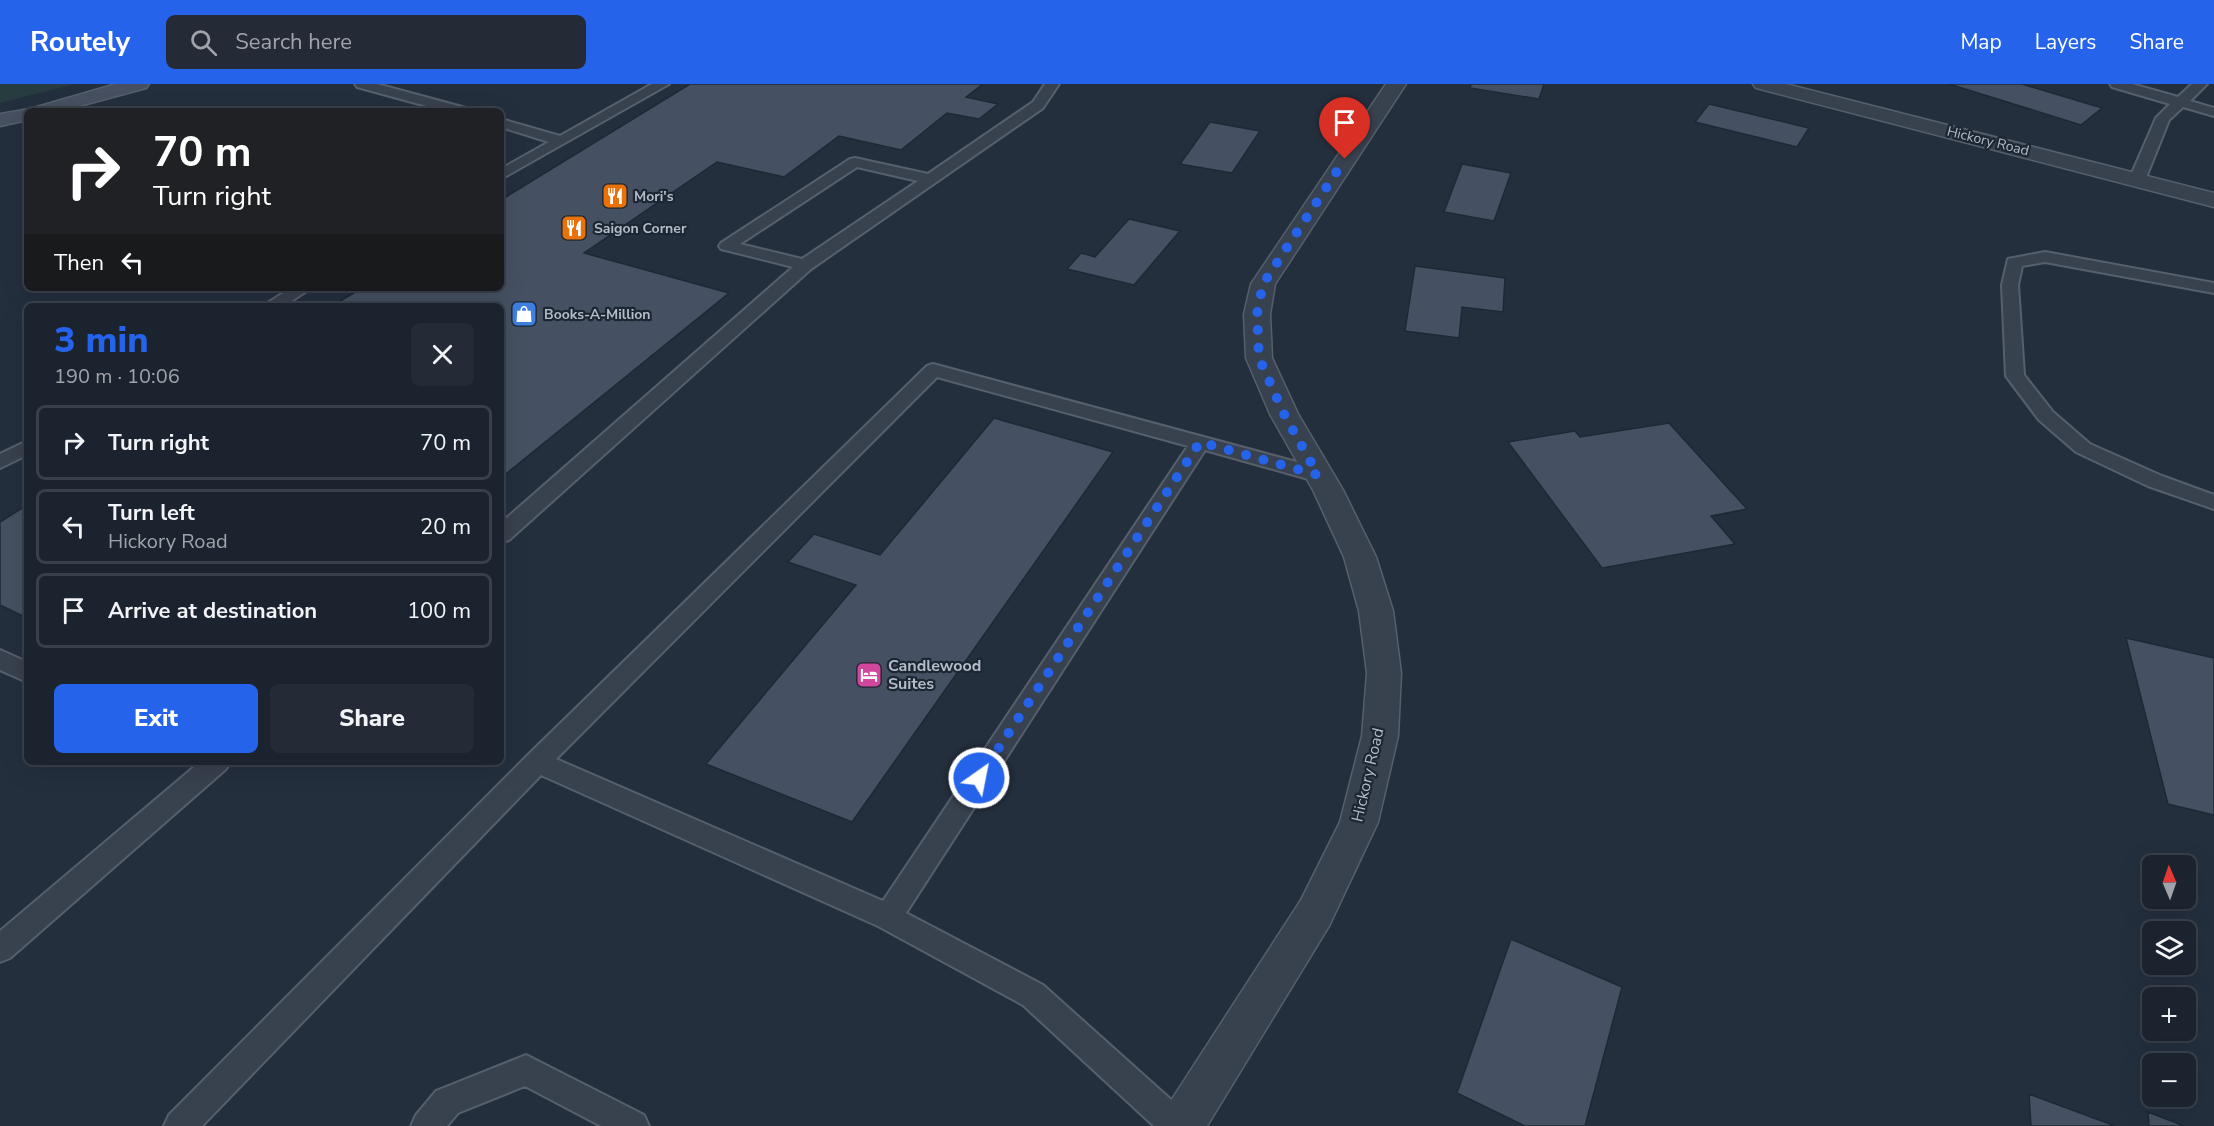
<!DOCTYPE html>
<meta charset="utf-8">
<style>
body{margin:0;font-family:"Nunito Sans",sans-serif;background:#242b36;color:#f1f3f6;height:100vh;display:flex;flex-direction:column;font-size:22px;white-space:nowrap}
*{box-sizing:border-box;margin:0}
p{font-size:20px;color:#a0a4aa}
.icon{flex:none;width:33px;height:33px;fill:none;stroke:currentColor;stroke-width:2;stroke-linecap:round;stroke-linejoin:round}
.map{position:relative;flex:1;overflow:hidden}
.sheet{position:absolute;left:24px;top:219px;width:480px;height:462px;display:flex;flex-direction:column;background:#1b232e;border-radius:9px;box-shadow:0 6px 24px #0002,0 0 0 2px #39404a}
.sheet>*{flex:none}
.hud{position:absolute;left:24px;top:24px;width:480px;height:183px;border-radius:9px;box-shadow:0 6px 24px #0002,0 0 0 2px #39404a;background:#202124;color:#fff;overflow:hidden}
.needle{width:39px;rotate:358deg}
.controls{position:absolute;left:2142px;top:771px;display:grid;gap:12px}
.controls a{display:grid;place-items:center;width:54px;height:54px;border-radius:9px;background:#1b232e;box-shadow:0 6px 24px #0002,0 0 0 2px #39404a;font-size:30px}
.pin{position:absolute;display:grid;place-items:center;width:51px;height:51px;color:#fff;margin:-62px -26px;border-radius:50% 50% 50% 0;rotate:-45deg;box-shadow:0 0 6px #0007}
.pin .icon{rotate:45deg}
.me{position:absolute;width:66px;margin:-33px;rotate:33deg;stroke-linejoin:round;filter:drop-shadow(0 0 4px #0008)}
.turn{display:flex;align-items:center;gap:21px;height:126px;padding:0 30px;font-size:27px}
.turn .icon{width:78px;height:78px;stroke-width:2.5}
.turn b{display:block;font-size:42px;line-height:51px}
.then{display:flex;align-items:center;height:57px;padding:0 30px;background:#0003;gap:12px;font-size:22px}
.round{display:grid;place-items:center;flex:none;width:63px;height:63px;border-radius:9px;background:#242b36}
.overview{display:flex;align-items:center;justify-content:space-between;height:102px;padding:0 30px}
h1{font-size:36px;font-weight:800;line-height:45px;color:#2563eb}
.button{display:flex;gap:12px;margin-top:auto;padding:12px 30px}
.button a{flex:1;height:69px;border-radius:9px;background:#2563eb;color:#fff;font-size:24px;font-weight:800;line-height:69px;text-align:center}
.button a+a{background:#242b36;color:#f1f3f6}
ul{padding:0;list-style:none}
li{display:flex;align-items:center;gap:18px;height:75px;margin:0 12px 9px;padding:0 18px;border:3px solid #39404a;border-radius:9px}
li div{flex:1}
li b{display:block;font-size:22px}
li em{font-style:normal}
header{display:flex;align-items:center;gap:36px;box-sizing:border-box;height:84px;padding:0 30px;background:#2563eb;color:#fff}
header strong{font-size:28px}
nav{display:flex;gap:33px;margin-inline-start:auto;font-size:21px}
.search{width:420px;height:54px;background:#242b36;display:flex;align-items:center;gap:15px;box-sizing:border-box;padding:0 21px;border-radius:9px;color:#a0a4aa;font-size:22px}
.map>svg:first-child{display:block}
</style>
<header>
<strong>Routely</strong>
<div class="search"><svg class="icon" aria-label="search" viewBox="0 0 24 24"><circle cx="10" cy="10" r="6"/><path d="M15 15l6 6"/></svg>Search here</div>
<nav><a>Map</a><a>Layers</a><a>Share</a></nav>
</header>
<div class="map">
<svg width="2214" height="1042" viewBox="0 0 2214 1042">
<rect width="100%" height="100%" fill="#242f3e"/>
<path fill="#263c3f" d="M0 0H75L0 19Z"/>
<path fill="#455162" stroke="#1f2835" stroke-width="1.5" d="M690 0H983L966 13 998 20 979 35 947 29 901 66 839 52 784 93 717 78 584 169 729 209 501 394V222H332L362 204H501V116Z
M1471 0H1544L1539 15 1470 4Z
M1949 0H2022L2102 24 2081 41Z
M1709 20 1809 44 1797 63 1695 38Z
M1210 38 1260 47 1232 89 1180 80Z
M1462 80 1511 89 1494 137 1444 128Z
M1129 135 1180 147 1134 201 1067 185 1081 169 1095 173Z
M1415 182 1505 194 1503 228 1462 223 1459 254 1405 247Z
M994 334 1113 368 852 738 706 680 856 501 788 478 814 450 880 471Z
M1669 339 1747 425 1711 432 1735 460 1602 484 1508 358 1575 347 1580 353Z
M27 421V534L0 521V438Z
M2126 554 2214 574V731L2168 720Z
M1511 855 1622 903 1585 1042H1525L1457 1009Z
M2029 1010 2115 1042H2031Z
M2148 1028 2184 1042H2149Z"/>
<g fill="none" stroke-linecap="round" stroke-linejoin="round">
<g stroke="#565f6c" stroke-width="4">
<path id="lane" d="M355 0H377L466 24 468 27H445L357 3Z
M652 0H669L501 95V85L549 58 501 43V35L560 52Z
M1045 0H1059L1043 24 811 185 509 456 501 458V439L793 183 721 165 719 162 721 159 850 75 855 74 928 90 1033 18ZM857 83 918 97 802 175 740 160Z
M2110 0H2132L2178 13 2192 0H2207L2190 17 2214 24V32L2183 23 2169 36 2145 96 2137 101 2132 99 2129 96 2156 34 2170 20 2112 3Z
M2045 168 2214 199V209L2045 178 2022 182 2018 201 2024 291 2053 328 2090 360 2162 392 2214 411V425L2148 402 2076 368 2039 336 2006 292 2002 201 2008 175Z
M291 204H311L284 222H263Z
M933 280 1326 386 1329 391 1326 396 1319 398 1205 366 906 829 1043 901 1188 1031 1193 1042H1154L1023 921 878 842 541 691 202 1042H164L169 1031 528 671 927 282ZM937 293 1188 362 883 817 556 675Z
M27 357V371L0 384V370Z
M0 566 27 578V598L0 586Z
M200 678H230L226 685 10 874 0 878V847Z
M526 971 644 1031 649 1042H601L525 1002 458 1029 447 1042H411L416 1031 436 1007Z"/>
</g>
<g stroke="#565f6c" stroke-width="3">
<path id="street" d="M1386 0H1406L1275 200 1270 230 1272 274 1298 330 1343 406 1376 473 1393 527 1401 589 1398 652 1378 738 1329 842 1207 1042H1158L1165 1026 1301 816 1340 738 1362 652 1367 589 1359 527 1344 473 1313 406 1270 330 1246 274 1244 230 1251 200Z
M1753 0H1786L2214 109V123L1756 4Z"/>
</g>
<g stroke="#565f6c" stroke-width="3">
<path id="secondary" d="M116 0H149L146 4 61 27H27V36L0 42V30L30 25Z"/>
</g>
<use href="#lane" fill="#38414e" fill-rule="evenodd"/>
<use href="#street" fill="#38414e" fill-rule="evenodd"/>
<use href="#secondary" fill="#465061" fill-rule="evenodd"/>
</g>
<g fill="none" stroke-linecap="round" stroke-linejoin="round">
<path stroke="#2563eb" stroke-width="10" stroke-dasharray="0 18" d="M979 694 1200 358 1318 391 1284 330 1259 274 1257 230 1263 200 1345 75"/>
</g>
<defs>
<g id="restaurant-square" transform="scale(1.35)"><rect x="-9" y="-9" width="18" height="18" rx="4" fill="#e8710a" stroke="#1d2633"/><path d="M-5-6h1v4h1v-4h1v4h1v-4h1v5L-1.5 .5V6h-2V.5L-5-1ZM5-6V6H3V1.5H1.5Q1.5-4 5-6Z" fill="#fff"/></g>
<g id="shop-square" transform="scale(1.35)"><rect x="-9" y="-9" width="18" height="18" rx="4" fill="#3f7fe0" stroke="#1d2633"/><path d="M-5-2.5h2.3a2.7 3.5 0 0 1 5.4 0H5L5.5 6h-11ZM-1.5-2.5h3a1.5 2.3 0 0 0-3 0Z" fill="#fff"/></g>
<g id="hotel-square" transform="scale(1.35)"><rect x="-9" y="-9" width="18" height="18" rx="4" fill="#d1479c" stroke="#1d2633"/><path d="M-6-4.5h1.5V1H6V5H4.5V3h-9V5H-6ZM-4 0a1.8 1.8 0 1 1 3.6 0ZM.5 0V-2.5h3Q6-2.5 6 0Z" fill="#fff"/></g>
</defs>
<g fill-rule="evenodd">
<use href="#restaurant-square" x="615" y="112"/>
<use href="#restaurant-square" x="574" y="144"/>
<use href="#shop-square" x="524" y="230"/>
<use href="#hotel-square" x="869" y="591"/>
</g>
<g text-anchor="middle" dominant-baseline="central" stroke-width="4.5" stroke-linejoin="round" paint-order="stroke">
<g font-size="14" fill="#b4bcc9" stroke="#1d2633">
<text transform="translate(1988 57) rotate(14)">Hickory Road</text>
</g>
<g font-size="14" font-weight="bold" fill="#b4bcc9" stroke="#1d2633" text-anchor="start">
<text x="634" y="112">Mori's</text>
<text x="594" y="144">Saigon Corner</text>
<text x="544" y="230">Books-A-Million</text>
</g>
<g font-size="16" font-weight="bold" fill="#b4bcc9" stroke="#1d2633" text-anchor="start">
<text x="888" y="582">Candlewood<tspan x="888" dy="18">Suites</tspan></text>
</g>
<g font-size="16" fill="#b4bcc9" stroke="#1d2633">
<text transform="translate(1368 691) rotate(-77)">Hickory Road</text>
</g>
</g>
</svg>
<div class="controls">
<a><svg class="needle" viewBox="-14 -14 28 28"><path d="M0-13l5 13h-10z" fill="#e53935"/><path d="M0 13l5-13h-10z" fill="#a0a4aa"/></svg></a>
<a><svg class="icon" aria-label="layers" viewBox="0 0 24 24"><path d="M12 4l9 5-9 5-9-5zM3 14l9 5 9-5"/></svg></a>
<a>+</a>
<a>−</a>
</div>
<div class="pin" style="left:1345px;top:75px;background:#d93025"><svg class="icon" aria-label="arrive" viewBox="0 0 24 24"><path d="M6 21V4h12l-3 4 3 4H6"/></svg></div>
<svg class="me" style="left:979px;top:694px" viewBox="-20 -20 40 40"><circle r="17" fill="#2563eb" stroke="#fff" stroke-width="3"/><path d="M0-11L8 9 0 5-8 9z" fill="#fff"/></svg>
<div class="hud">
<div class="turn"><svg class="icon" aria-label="right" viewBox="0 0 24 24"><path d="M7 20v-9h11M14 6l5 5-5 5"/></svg><div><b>70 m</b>Turn right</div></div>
<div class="then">Then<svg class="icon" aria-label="left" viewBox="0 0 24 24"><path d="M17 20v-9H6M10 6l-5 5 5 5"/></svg></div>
</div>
<section class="sheet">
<div class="overview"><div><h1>3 min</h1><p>190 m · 10:06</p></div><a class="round"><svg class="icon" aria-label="close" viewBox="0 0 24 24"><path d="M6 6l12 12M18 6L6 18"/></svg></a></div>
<ul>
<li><svg class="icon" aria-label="right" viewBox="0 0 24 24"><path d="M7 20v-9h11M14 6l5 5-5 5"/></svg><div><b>Turn right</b></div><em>70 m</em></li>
<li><svg class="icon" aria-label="left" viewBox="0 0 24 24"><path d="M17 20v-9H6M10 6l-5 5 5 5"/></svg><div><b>Turn left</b><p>Hickory Road</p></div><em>20 m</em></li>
<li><svg class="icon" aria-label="arrive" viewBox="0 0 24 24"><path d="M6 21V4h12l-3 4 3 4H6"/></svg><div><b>Arrive at destination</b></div><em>100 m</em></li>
</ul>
<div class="button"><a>Exit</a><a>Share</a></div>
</section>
</div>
